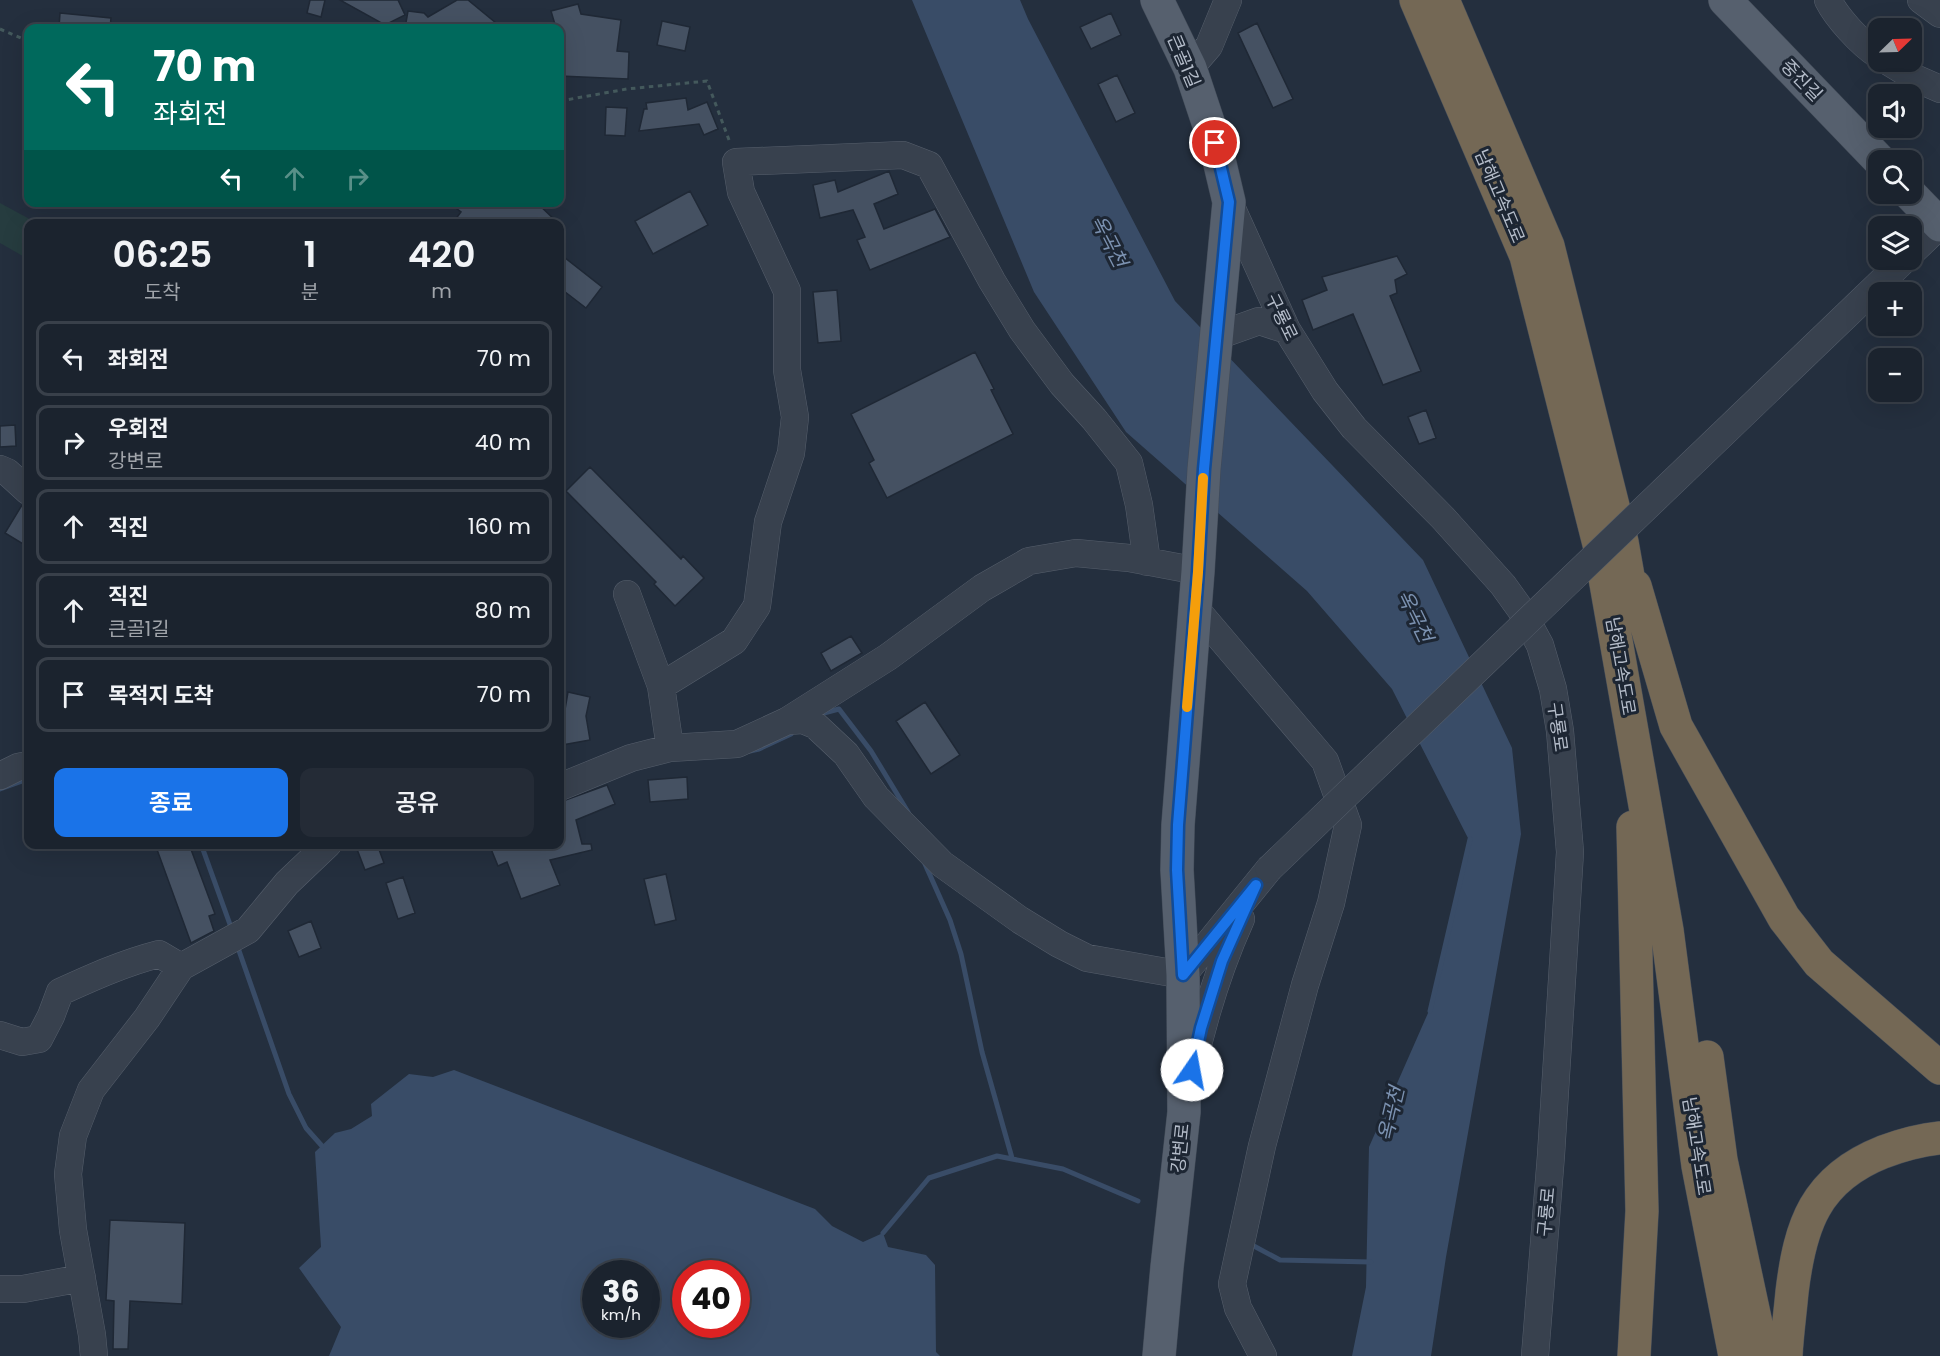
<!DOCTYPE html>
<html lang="ko">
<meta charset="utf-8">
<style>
body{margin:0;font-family:Poppins,"Noto Sans KR",sans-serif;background:#242b36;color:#f1f3f6;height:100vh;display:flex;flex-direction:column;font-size:22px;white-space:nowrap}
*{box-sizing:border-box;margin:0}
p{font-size:20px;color:#a0a4aa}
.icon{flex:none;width:33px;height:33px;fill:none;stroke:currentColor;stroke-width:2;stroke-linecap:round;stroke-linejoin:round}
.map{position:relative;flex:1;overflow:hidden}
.panel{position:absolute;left:24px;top:219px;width:540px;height:630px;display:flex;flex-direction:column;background:#1b232e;border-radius:12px;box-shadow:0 6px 24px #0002,0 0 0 2px #39404a}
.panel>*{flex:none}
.guide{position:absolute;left:24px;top:24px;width:540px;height:183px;border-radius:12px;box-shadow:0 6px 24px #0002,0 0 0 2px #39404a;background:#00695c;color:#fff;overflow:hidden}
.needle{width:39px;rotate:67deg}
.buttons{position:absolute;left:1868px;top:18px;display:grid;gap:12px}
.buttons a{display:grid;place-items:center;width:54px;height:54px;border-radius:12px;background:#1b232e;box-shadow:0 6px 24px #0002,0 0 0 2px #39404a;font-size:30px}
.speed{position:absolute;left:582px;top:1260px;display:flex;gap:12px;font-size:30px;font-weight:700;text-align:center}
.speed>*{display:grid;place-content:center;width:78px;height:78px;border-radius:50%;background:#1b232e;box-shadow:0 6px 24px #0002,0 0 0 2px #39404a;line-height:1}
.speed small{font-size:15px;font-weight:400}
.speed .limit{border:9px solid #d22;background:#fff;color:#111}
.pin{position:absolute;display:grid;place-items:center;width:51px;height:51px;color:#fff;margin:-26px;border:3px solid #fff;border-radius:50%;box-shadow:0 2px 6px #0007}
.me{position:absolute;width:66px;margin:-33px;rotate:12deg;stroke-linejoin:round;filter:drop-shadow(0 0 4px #0008)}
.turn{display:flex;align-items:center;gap:21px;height:126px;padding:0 30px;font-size:27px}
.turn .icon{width:78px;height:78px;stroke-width:2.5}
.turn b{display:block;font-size:42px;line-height:51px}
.lanes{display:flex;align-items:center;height:57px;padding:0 30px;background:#0003;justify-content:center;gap:30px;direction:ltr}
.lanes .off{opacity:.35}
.eta{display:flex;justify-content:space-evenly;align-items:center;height:102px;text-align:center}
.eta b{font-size:36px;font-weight:600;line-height:42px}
.button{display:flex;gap:12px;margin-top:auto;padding:12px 30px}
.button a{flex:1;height:69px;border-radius:12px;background:#1a73e8;color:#fff;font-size:24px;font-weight:600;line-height:69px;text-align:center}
.button a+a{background:#242b36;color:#f1f3f6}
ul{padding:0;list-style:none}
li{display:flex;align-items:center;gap:18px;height:75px;margin:0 12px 9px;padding:0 18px;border:3px solid #39404a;border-radius:12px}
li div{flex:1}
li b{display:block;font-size:22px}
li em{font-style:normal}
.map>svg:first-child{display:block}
</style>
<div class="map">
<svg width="1940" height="1356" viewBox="0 0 1940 1356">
<rect width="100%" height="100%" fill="#242f3e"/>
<path fill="#263c3f" d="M0 203 37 223 28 224V259L0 243Z"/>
<path fill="#394c67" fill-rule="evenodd" d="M912 0H1020L1028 19 1175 301 1423 560 1512 748 1521 834 1446 1257 1431 1356H1352L1366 1287 1369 1147 1432 1004 1470 842 1392 689 1307 591 1126 432 1034 292Z
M454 1070 815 1209 832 1226 863 1242 883 1233 888 1247 926 1255 935 1265 936 1352 940 1356H329L341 1327 299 1268 321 1247 315 1152 335 1133 351 1129 372 1116 371 1104 409 1074 433 1077ZM596 1274H646V1324H596ZM686 1274H736V1324H686Z"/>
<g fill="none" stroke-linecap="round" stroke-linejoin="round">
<path stroke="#394c67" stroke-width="5" d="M820 714 839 709 871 751 908 812
M750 751 759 749 791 734
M0 789 28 779
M201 844 232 930
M925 864 950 920 961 954 982 1052 1012 1158
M237 945 289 1094 306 1128 322 1146
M1430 1011 1470 839
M883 1233 929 1178 997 1156 1063 1169 1138 1201
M1252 1245 1280 1260 1371 1262"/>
</g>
<path fill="#455162" stroke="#1f2835" stroke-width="1.5" d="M310 0H325L321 17 307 13Z
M340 0H398L405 15 385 25Z
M457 0H468L502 28H405L408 11 424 13 428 17Z
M578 4 581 14 621 20 617 51 629 52 628 79 560 76V28H556L551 11Z
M60 13 111 18 110 28H59Z
M1111 13 1121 35 1091 49 1080 27Z
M662 21 690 27 685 51 657 45Z
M1257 23 1293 99 1273 108 1238 33Z
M1117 75 1135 113 1116 122 1098 84Z
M686 98 688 110 707 102 718 129 704 135 699 124 639 131 644 109H647L646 103Z
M606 107 627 108 625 136 605 135Z
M889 171 898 194 874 204 884 229 935 209 950 237 870 270 857 240 865 237 853 210 820 218 813 185 835 180 838 192Z
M690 191 708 225 653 254 635 221Z
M448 202H536L559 224H452L461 212Z
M560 254 602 287 586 308 560 288Z
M1397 256 1407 274 1395 280 1397 293 1390 296 1421 371 1383 385 1353 314 1313 330 1302 300 1327 290 1322 277Z
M837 290 841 341 818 343 813 292Z
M975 352 994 389 991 390 1013 434 887 498 869 463 874 460 851 414Z
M1426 410 1436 438 1419 444 1408 417Z
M15 425 16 446 0 447V426Z
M590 467 681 559 683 556 704 578 675 606 654 584 656 582 566 491Z
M22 505 28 506V547L5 533Z
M851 636 862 653 831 671 821 653Z
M568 692 590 697 586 716 590 740 562 745 560 728 562 727Z
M925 702 960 755 931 774 896 721Z
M687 777 688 799 650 802 648 780Z
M607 785 615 804 576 820 582 844H591L592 850 550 860 560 885 521 899 507 862 498 866 489 844H560V802Z
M155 844H189L215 914 209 916 214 931 191 943Z
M355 844H377L384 863 365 870Z
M666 874 676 920 655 925 644 879Z
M403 877 415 913 398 919 386 883Z
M311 921 321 948 299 957 288 931Z
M110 1220 185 1223 182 1304 130 1301 128 1349H113L114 1301 106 1300Z"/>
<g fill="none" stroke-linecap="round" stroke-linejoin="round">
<g stroke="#565f6c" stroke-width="28">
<path id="minor" d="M1828 0C1837 18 1861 44 1878 55
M1921 0 1940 14
M1889 62 1915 78 1940 89
M1190 68 1209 46 1228 0
M1229 202 1287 330 1325 391 1354 428 1443 518 1503 585 1521 610 1540 645 1553 689 1560 731 1570 852 1551 1155 1535 1356
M1911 253 1940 225
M1217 336 1259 321 1287 330
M0 469 7 472 28 491
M627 594 661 686
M1195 608 1325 761 1348 825 1331 903 1305 985 1262 1146 1232 1284 1238 1308 1263 1356
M787 721 803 720 815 725 846 754 876 797 942 864 1020 920 1059 944 1087 958 1183 975 1269 869
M670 748 661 686 734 641 757 606 768 522 791 453 795 417 787 370V291L741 192 736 162 903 155 929 165 992 281 1022 330 1062 384 1094 419 1129 463 1139 505 1147 562
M0 776 18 767 28 765
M560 787 631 758 670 748 737 744 787 721 888 657 982 588 1029 561 1076 553 1129 558 1198 571
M0 1035 22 1042 39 1039 51 1016 60 992C93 977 124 963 159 954L181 967
M1192 1070C1204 1016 1218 970 1241 919
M0 1289H23L82 1278
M94 1356 92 1335 73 1230 68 1174 73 1136 91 1090 147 1018 181 967 248 930 287 883 328 844"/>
</g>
<g stroke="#414a57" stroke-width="34">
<path id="major" d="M1157 0 1190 68 1215 143 1229 202 1204 469 1198 571 1178 825 1177 870 1183 975 1184 1112 1167 1267 1159 1356
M1725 0 1879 160
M1910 194 1940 225"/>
</g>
<g stroke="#434c59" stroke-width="34">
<path id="highway" d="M1416 0 1526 256 1599 544 1667 930 1698 1166 1735 1356
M1443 0 1548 246 1622 542 1634 610
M1635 586 1676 726 1784 918 1819 963 1940 1068
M1633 827 1642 1211 1634 1356
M1707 1057 1721 1160 1763 1356
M1786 1356C1787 1335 1790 1314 1792 1292 1800 1225 1815 1179 1883 1152 1902 1145 1920 1140 1940 1138"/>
</g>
<path stroke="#44595c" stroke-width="3" stroke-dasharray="4.5 4.5" stroke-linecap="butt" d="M0 29 28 41
M560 101 627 89 707 81 729 140"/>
<use href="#minor" stroke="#38414e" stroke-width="27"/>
<use href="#major" stroke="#56606e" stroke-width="33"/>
<use href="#highway" stroke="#746855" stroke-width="33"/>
<g stroke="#565f6c" stroke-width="28" stroke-linecap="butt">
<path id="minor-bridge" d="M1269 869 1904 260"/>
</g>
<use href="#minor-bridge" stroke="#38414e" stroke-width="27"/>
</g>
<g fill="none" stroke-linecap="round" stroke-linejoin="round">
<g stroke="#114b97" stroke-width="15">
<path id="route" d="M1192 1070 1201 1028 1222 961 1256 885 1183 975 1177 870 1178 825 1198 572 1204 469 1229 202 1215 143"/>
</g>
<use href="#route" stroke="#1a73e8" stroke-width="10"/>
<path stroke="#f59e0b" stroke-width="10" d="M1187 707 1198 572 1203 478"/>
</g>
<g text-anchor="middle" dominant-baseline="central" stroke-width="6" stroke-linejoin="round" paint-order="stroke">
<g font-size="18" fill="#b4bcc9" stroke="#1d2633">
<text transform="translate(1184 61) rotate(67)">큰골1길</text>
<text transform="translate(1802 80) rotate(46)">중진길</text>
<text transform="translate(1500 196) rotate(67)">남해고속도로</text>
<text transform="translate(1282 317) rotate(64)">구룡로</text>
<text transform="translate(1621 666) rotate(80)">남해고속도로</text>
<text transform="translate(1558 727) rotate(82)">구룡로</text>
<text transform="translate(1697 1146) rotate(81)">남해고속도로</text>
<text transform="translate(1180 1148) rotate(-84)">강변로</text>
<text transform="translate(1546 1212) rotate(-85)">구룡로</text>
</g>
<g font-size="20" font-style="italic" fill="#7c92b1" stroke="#1d2633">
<text transform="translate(1109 241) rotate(63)">옥곡천</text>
<text transform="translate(1415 616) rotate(64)">옥곡천</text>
<text transform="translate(1391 1114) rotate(-77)">옥곡천</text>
</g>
</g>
</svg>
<div class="buttons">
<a><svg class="needle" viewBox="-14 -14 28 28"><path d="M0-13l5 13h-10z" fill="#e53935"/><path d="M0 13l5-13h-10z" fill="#a0a4aa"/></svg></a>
<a><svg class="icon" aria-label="sound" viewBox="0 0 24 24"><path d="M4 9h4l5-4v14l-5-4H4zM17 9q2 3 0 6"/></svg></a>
<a><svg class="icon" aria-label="search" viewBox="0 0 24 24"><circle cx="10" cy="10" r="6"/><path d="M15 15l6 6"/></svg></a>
<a><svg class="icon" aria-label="layers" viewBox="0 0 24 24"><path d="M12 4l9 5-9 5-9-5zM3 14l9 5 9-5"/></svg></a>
<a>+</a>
<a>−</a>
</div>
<div class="speed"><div>36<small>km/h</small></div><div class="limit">40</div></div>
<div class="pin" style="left:1215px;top:143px;background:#d93025"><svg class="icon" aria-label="arrive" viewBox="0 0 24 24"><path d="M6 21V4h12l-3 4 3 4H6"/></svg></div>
<svg class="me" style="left:1192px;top:1070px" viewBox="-20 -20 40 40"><circle r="19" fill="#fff"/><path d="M0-13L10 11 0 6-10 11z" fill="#1a73e8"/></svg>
<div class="guide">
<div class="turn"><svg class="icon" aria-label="left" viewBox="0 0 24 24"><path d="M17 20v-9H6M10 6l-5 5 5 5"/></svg><div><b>70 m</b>좌회전</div></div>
<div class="lanes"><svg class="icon" aria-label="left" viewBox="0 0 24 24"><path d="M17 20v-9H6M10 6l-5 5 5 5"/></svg><svg class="icon off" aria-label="ahead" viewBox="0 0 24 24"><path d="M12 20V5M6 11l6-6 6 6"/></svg><svg class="icon off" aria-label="right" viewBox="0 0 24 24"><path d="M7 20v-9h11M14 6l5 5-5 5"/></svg></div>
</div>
<section class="panel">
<div class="eta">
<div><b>06:25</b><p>도착</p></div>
<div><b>1</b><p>분</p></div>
<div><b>420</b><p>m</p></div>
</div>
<ul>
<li><svg class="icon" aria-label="left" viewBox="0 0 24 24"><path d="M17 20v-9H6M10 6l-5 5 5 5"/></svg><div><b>좌회전</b></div><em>70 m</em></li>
<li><svg class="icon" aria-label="right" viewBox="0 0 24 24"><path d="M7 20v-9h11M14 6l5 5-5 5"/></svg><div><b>우회전</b><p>강변로</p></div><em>40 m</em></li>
<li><svg class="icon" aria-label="ahead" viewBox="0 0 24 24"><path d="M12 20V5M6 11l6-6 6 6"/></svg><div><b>직진</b></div><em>160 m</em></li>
<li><svg class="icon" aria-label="ahead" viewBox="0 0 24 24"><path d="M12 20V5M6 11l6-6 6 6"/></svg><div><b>직진</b><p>큰골1길</p></div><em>80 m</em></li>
<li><svg class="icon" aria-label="arrive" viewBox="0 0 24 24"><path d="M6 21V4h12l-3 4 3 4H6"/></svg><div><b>목적지 도착</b></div><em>70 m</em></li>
</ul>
<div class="button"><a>종료</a><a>공유</a></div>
</section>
</div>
